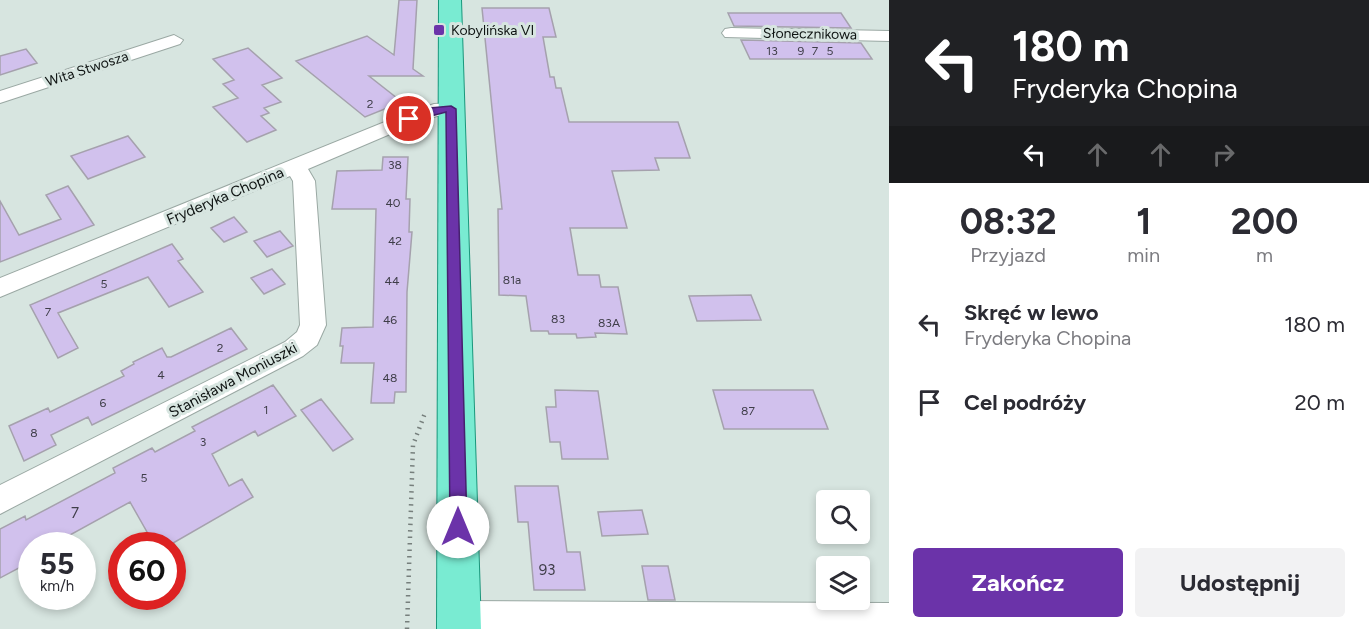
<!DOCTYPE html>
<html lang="pl">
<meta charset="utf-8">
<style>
body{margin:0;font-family:Figtree,sans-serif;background:#f2f2f3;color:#2b2b33;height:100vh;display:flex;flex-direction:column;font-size:22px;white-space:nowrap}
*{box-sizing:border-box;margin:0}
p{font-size:20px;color:#7c7c81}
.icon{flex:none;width:33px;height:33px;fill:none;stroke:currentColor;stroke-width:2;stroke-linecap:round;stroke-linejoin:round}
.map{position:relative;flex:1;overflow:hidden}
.details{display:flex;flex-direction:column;background:#fff;width:480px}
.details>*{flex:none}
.banner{background:#202124;color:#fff;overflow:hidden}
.fabs{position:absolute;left:816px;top:490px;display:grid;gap:12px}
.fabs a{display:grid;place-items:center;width:54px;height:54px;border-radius:6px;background:#fff;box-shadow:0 3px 9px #0003;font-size:30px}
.speed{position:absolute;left:18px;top:532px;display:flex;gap:12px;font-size:30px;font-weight:700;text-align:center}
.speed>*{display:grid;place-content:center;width:78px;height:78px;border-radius:50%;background:#fff;box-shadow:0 3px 9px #0003;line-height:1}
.speed small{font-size:15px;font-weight:400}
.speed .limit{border:9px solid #d22;background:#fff;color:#111}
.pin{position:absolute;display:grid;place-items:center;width:51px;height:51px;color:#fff;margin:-26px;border:3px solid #fff;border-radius:50%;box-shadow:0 2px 6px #0007}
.me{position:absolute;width:66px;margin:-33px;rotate:0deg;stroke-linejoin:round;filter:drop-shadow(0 0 4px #0008)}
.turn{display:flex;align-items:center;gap:21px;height:126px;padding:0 24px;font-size:27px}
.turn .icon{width:78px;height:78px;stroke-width:2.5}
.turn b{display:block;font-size:42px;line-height:51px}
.lanes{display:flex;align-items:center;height:57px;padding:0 24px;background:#0003;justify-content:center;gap:30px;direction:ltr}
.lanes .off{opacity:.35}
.eta{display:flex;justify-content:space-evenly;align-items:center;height:102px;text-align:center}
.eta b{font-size:36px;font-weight:700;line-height:42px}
.cta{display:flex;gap:12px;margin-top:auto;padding:12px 24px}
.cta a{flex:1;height:69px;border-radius:6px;background:#6b33a9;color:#fff;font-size:24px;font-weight:700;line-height:69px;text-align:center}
.cta a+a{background:#f2f2f3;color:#2b2b33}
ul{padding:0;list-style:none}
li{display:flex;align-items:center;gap:18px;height:78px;padding:0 24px}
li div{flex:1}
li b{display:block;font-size:22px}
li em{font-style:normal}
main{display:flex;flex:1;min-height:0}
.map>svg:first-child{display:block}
</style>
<main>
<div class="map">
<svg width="889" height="629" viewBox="0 0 889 629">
<rect width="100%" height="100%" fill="#d7e5e0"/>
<path fill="#d1c1ed" stroke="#a5a1ad" stroke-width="1.5" d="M399 0H417L413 69 423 76H369L402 102 365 117 296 61 367 36 394 55Z
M482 8H549L556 37H543L550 77H554L556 88H561L569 122H678L690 158H655L659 170 612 171 627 228H570L578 275H599L601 287H618L627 334 595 333 596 337 577 338 576 334H549L548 331H531L526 296 499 295 498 209H502Z
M728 13H841L851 28 734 26Z
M741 40 861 43 872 59H750Z
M248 48 282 78 262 85 281 102 264 108 269 113 261 116 276 130 247 142 213 107 238 98 223 84 234 80 213 59Z
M26 49 37 63 0 75V56Z
M128 136 145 157 88 179 71 156Z
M383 157H408L406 199H410L409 232H412L407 292 406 392H395L394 403H371L374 363H341L343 346H340L342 328 373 327 376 209H332L337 171 382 170Z
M68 186 94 225 0 262V201L19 235 61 219 46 195Z
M234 217 247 232 224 242 211 228Z
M280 231 293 246 267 257 254 241Z
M172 244 183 259 178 261 203 292 169 307 148 277 58 313 78 348 58 358 30 305Z
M272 269 285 284 264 294 251 278Z
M751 295 761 320 697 321 689 296Z
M231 328 247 349 92 425 88 417 51 435 56 445 24 461 9 426 48 408 50 412 124 376 121 371 134 364 133 362 162 348 167 357H171Z
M273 385 296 416 258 436 255 431 212 454 229 486 242 479 253 497 168 546H122L147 532 130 502 50 546H32V561L0 578V529L25 516 26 520 115 473 113 468 152 448 155 452 195 431 192 427Z
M555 390 598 391 608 459H562L560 442H550L546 407H556Z
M713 390H813L828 429H724Z
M321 399 353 439 333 451 301 410Z
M515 486H558L567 552H580L585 590H534L528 522H518Z
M642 510 648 534 602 536 598 512Z
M642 566H668L675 600H648Z"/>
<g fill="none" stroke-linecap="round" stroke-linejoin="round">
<g stroke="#9aa8a3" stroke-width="2">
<path id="minor" d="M731 28 889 31V41L725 37 722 33 725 29Z
M174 35 183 40 180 44 0 103V91Z
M451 103 461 109 458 113 437 116 416 123 308 169 315 181 326 325 317 345 303 356 0 514V485L285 342 297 332 300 325 293 181 290 176 0 297V278L402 115 434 104Z
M459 601 889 603V629H447L442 618 447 606Z"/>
</g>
<g stroke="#1a967b" stroke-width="2">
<path id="major" d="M439 0H461L481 629H437Z"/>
</g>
<path stroke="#767f7c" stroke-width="4.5" stroke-dasharray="1.5 5" stroke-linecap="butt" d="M407 629 413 445 425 413"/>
<use href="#minor" fill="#fff" fill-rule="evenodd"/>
<use href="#major" fill="#79ebd2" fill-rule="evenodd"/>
</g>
<path fill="#6b33a9" stroke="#46216e" stroke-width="1.5" d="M451 106 456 109 467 527 464 532 458 534 452 532 450 527 446 112 409 122 404 119 430 108Z"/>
<rect fill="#6b33a9" stroke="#d7e5e0" stroke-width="2" x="433" y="24" width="12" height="12" rx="3"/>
<g text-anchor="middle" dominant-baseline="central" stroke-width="6" stroke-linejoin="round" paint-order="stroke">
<g font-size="12" fill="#3f3e49">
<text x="772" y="51">13</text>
<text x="801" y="51">9</text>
<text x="815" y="51">7</text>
<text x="830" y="51">5</text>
<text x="370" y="104">2</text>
<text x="395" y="165">38</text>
<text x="393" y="203">40</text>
<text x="395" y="241">42</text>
<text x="512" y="280">81a</text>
<text x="392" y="281">44</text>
<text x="104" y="284">5</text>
<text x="48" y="312">7</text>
<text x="558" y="319">83</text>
<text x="390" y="320">46</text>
<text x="609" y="323">83A</text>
<text x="220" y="348">2</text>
<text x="161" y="375">4</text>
<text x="390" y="378">48</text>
<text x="103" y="403">6</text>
<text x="266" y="410">1</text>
<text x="748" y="411">87</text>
<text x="34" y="433">8</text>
<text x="203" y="442">3</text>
<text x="144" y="478">5</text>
</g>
<g font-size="14" fill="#0e1312" stroke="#d7e5e0" text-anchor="start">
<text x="451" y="30">Kobylińska VI</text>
</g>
<g font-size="14" fill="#0e1312" stroke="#d7e5e0">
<text transform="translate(810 34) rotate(1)">Słonecznikowa</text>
<text transform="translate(87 69) rotate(-18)">Wita Stwosza</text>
</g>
<g font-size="15" fill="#0e1312" stroke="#d7e5e0">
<text transform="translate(225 196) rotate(-23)">Fryderyka Chopina</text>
<text transform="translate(233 380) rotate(-28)">Stanisława Moniuszki</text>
</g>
<g font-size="15" fill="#3f3e49">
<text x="75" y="513">7</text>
<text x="547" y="570">93</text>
</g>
</g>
</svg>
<div class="fabs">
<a><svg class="icon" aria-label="search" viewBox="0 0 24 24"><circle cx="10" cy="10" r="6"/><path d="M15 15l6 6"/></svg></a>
<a><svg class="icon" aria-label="layers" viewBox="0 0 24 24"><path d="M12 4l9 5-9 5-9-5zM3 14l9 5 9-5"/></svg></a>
</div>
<div class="speed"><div>55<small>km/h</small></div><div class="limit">60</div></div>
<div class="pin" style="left:409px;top:119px;background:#d93025"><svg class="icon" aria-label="arrive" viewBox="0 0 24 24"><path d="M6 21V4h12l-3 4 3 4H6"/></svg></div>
<svg class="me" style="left:458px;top:527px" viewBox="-20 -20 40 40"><circle r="19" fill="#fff"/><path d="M0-13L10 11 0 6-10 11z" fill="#6b33a9"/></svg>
</div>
<section class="details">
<div class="banner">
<div class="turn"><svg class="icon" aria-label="left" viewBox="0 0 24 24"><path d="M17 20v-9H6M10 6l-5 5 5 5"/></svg><div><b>180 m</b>Fryderyka Chopina</div></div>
<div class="lanes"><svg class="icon" aria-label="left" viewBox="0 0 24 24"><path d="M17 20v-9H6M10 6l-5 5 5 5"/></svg><svg class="icon off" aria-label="ahead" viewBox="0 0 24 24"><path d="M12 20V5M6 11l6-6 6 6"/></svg><svg class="icon off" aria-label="ahead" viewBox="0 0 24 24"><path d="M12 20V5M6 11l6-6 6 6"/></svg><svg class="icon off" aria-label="right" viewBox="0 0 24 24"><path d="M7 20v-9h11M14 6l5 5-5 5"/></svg></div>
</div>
<div class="eta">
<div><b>08:32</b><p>Przyjazd</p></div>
<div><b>1</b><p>min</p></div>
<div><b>200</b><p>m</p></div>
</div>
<ul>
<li><svg class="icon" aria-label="left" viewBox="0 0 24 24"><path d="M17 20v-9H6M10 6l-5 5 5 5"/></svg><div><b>Skręć w lewo</b><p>Fryderyka Chopina</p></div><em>180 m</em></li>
<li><svg class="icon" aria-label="arrive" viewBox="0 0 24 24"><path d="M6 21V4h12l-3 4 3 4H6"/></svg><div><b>Cel podróży</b></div><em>20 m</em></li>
</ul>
<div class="cta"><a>Zakończ</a><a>Udostępnij</a></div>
</section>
</main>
